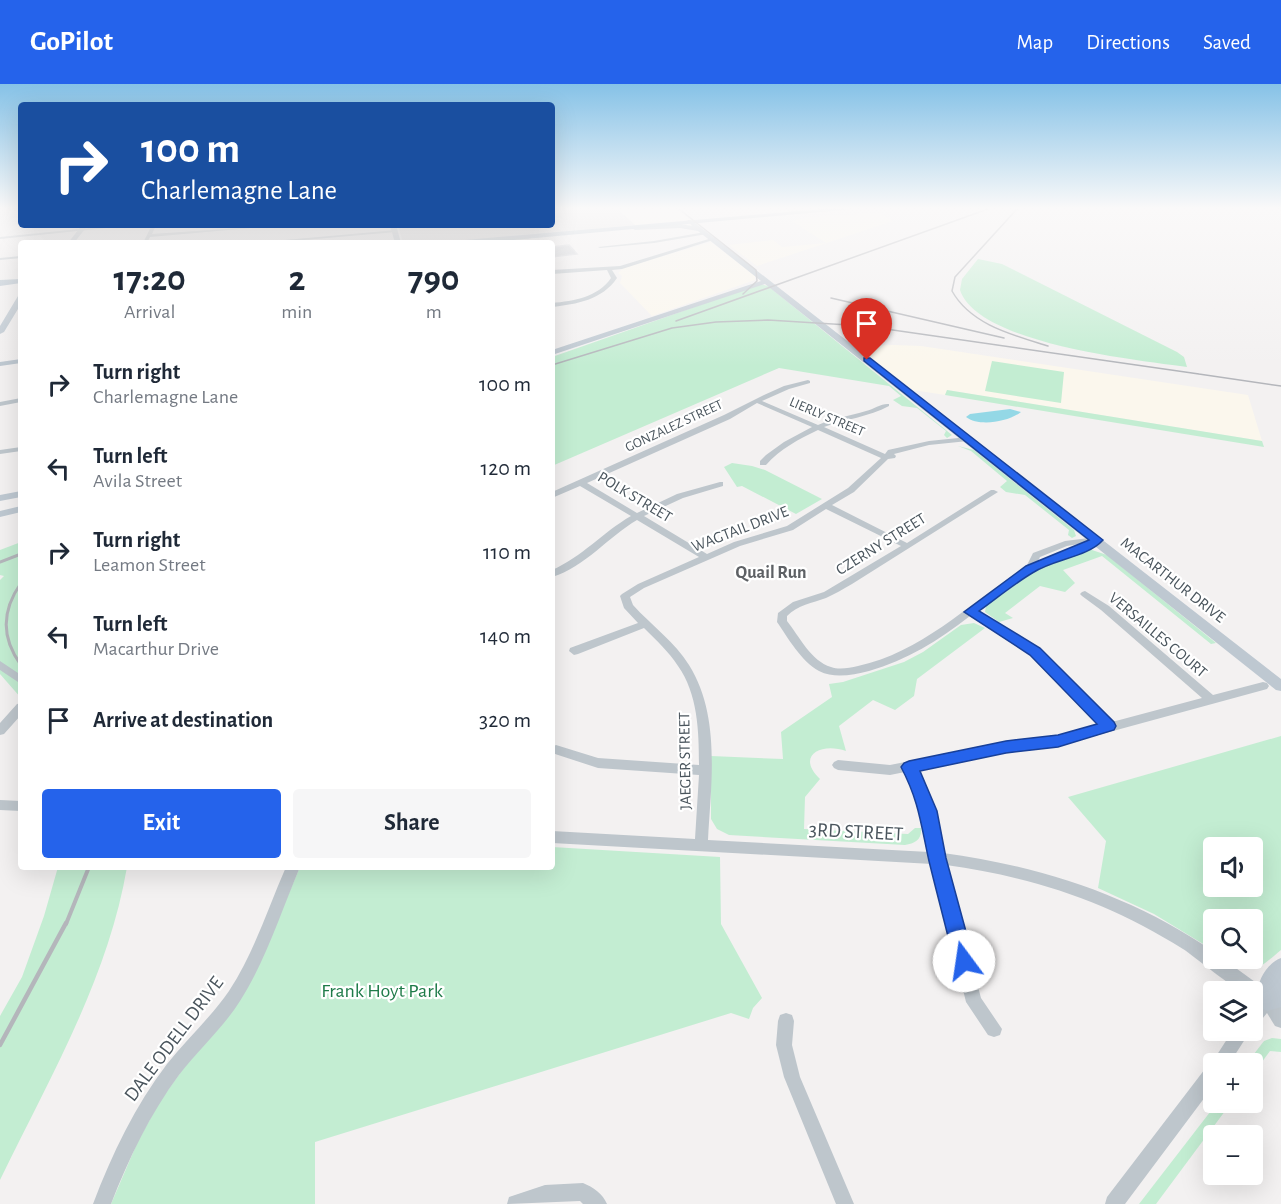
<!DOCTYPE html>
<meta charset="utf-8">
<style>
body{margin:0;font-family:"Alegreya Sans",sans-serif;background:#f6f6f7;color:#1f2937;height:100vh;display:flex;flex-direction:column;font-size:22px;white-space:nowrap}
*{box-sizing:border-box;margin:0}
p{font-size:20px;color:#747a83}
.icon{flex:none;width:33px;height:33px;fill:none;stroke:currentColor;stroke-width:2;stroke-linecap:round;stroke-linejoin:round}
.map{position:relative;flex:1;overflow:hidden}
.panel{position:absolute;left:18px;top:156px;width:537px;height:630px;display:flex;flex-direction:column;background:#fff;border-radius:6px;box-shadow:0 6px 24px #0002}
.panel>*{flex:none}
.top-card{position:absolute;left:18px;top:18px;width:537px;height:126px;border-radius:6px;box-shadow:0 6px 24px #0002;background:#1a4fa0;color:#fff;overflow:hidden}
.fabs{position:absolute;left:1203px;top:753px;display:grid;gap:12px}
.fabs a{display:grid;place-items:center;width:60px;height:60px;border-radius:6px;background:#fff;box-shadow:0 6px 24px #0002;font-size:30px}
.pin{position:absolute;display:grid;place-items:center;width:51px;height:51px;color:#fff;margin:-62px -26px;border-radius:50% 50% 50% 0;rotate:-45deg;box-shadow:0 0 6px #0007}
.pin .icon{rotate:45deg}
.me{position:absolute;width:66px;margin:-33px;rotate:346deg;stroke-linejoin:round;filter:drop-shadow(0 0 4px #0008)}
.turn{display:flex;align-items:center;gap:21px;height:126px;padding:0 24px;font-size:27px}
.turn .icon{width:78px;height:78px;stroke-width:2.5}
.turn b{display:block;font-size:42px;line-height:51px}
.eta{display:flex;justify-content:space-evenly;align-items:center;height:102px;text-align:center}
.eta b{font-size:36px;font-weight:700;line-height:42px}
.button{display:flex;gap:12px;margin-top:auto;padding:12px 24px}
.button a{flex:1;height:69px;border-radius:6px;background:#2563eb;color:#fff;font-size:24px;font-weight:700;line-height:69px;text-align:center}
.button a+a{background:#f6f6f7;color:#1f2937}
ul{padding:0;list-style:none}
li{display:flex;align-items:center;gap:18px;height:84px;padding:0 24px}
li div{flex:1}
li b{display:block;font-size:22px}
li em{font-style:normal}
header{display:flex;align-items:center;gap:36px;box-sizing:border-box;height:84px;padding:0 30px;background:#2563eb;color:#fff}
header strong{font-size:28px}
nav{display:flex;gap:33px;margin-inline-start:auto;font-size:21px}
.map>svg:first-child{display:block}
</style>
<header>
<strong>GoPilot</strong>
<nav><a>Map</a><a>Directions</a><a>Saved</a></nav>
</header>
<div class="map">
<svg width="1281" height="1120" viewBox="0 0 1281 1120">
<rect width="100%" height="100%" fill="#f3f1f1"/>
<path fill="#fbf7ed" d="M618 125H676L690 136 635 141Z
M880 129 893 137 757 182 729 161 773 156 782 163 826 159 792 137 807 133Z
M711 158 755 192V196L652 232 620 199 622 192 618 189 623 184Z
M894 261 921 262 1248 311 1262 357 947 306 945 311 913 306 856 262Z"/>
<path fill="#e4e2e2" d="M552 125H618L635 141 433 159H403L398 141H552Z"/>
<path fill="#c3edd2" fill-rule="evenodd" d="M978 175 1002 180 1177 268 1184 273 1187 283C1137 276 978 260 960 206L962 195Z
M760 200 768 202 952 351 947 354 944 351 946 347 917 324 902 322 893 316 901 312 889 302 779 284 552 382V273Z
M992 277 1064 288 1061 319 985 307Z
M947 306 1262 357 1264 363 945 311Z
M958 362 974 366 1074 446 1076 452 1072 454 1068 451 1069 446 1025 411 1006 408 1000 403 1007 397 971 367Z
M732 379 752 382 765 386 822 415 796 430 742 402 737 403 724 383Z
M21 458V614L0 590V496L4 492 0 491V466Z
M1092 466 1107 471 1216 559 1211 560 1102 472 1063 486 1075 499 1065 508 1040 502 1005 529 1013 534 999 538 985 528 986 522C1016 501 1054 468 1092 466Z
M974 539 985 544 917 595 914 612 895 626 873 616 839 642 846 667C822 658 795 671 820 695L805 713 804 745 908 750 915 744H921C922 756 915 759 905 761L729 751 717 745 711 735V672L783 675 781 648 832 613 829 600 843 598 904 578 923 568 961 541Z
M1281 652V866C1258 885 1254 893 1226 875L1252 874V836H1214L1213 866 1154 830 1098 804 1106 757 1068 713ZM1214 764H1252V802H1214Z
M552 763 720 773 721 840 762 914 753 924 749 935 731 929 315 1058V1120H111L138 1057 160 1017 186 981 219 944 259 879 300 783H552Z
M58 783H127C108 895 49 995 0 1096V932L22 893 44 832Z
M1272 954 1281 955V968L1270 967 1253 990 1252 980 1247 979 1264 957Z
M1217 1019H1231L1156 1120H1139Z"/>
<path fill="#94d8e6" d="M1010 325 1021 328C1008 338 979 343 966 333L970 330Z"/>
<path fill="#cbced3" stroke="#d5d7dc" stroke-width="1.5" d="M569 161 577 170 552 173V163Z"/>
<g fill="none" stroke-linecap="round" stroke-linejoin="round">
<path fill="#bec6cc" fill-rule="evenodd" d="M119 141H135L0 155V153Z
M152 141H156L152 150 284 141 150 153 147 159H143Z
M397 146 395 148 270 159H251Z
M705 148 707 150 654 159 600 164 598 163 654 157Z
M712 154 716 155 622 185 612 186 617 194C602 216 577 220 552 223V219C574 217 598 213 611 194L607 186 552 190V186L620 182Z
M21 172V174L0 176V174Z
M808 296 810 297V299L789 305 762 317 818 341C834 334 850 332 866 327 874 325 882 319 889 320V322C869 333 845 335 824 343L885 370 888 366 929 357 968 353 972 355 968 357 929 361 894 370 896 372 895 374 888 375 854 408 832 421 907 459 991 406H994L998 408 852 500C843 505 835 510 826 514 812 519 798 521 787 532V537C799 552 811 577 831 583 839 586 849 584 858 582 924 568 971 517 1026 483L1033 469 1065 457 1097 453 1100 454 1102 456 1100 458 1084 467 1034 486 976 527 1039 565 1112 638 1202 614 1101 526 1082 512 1080 510 1082 508 1085 507 1109 522 1213 611 1263 598 1267 599 1269 602 1267 605 1058 662 1006 668 917 685C933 711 938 739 943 769 1040 782 1133 812 1214 868V874H1222L1273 911 1281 915V944L1275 942 1267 929 1258 940 1252 942V922L1256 918 1252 916V908C1249 908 1246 908 1243 908 1235 906 1194 872 1183 865 1109 818 1033 793 946 781L981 914 1002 945 1000 951 994 953 988 951 966 918 932 780 552 759V747L695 755 699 691 598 684 552 669V663L556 661 598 674 699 681C699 648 698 610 678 582 669 568 656 556 644 544L578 570 574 571 569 567 570 564 638 539 624 524 620 512 622 510 638 500 699 473 637 436C608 453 585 483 552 493V486C582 473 603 448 631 432L580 402 552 414V408L724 331 764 311 784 302ZM757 319 812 343 784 358 766 371 760 377V381H766C780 365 799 355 818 346L881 374 848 404 787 442 734 458 707 470 644 432 683 414 723 402V398H720L677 410 637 429 587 399 730 335ZM826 425 901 462 824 508 793 518 778 529 777 538C788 554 801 577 819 587 835 595 852 591 869 587 907 576 938 557 970 532L1031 571 1101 641 1058 652 1006 658 890 681 838 676 834 678 832 681 834 684 838 686 890 691 905 688C921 713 925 739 929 768L708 756C711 699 721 632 689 581 675 558 651 541 633 521L630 513 644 504 740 462 793 446ZM1085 459 1038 477 1040 473 1067 462Z
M21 314V318L0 322V318Z
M21 363V367L0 370V366Z
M0 577 21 591V600L0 586Z
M21 619V631L4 650 0 651V639L17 620Z
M0 716 21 717V727L0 726Z
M286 783H300C281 828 266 876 240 917 223 944 199 965 179 991 150 1030 129 1074 111 1120H93C112 1070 135 1022 167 980 187 955 211 933 229 907 254 869 268 824 286 783Z
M786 929 792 931 794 937 792 961 800 993 854 1120H836L784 993 776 961 778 937 780 931Z
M1233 946H1251L1229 980H1214V1001L1125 1120H1105L1107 1113 1208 981 1211 980Z
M583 1099C593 1103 603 1110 607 1120H583L580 1117 507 1120 509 1113 545 1101Z"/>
<path fill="#bec8d1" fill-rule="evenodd" d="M687 136H691L769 196 1281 595V607L1276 606 765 200 552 271V266L761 197 698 147 680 144 635 146 632 144 680 140 692 142Z
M82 141H88L74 159H68Z
M390 141H396L401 159H395Z
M18 212H21V220L4 248 0 250V242Z
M21 275V279L0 282V278Z
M21 407V413L0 417V411Z
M21 422V428L0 433V427Z
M1281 874V923L1267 927 1260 924C1252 906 1263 881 1281 874Z"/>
<path fill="#b3c1cd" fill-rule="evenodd" d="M821 125H853L480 159H450L454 157Z
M21 195V199L0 202V196Z"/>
<path stroke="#b4b6bb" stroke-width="1.5" d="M679 125 756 186 757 197 743 210
M1017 125 955 193 952 207C971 241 1013 251 1048 262
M831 214 1004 254
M676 237 988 125
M552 281 672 244 716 238 768 236 865 242 1199 290
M1192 289 1281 302"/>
<path stroke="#b4b6bb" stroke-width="3" d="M0 478 21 470
M21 499C2 526 1 554 21 581"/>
<path stroke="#b4b6bb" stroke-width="4" d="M66 840 89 783"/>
<path stroke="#b4b6bb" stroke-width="4.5" d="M0 961 66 839"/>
</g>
<linearGradient id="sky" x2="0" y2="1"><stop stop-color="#86c2e7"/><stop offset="0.44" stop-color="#faf9f9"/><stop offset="1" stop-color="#faf9f9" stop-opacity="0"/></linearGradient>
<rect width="1281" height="282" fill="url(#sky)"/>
<path fill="#2563eb" stroke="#184099" stroke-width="1.5" d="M864 274H870L1103 456C1088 473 1054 475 1034 488 1015 499 997 514 979 527L1040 564 1114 638 1116 642 1114 646 1058 663 1006 669 920 687 937 727 946 774 974 877 971 883 964 886 957 883 954 877C946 843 937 810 929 777 921 741 919 717 901 683L904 679 909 677 1006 657 1058 651 1097 640 1030 571 964 528 1026 482 1089 456 864 277Z"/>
<g text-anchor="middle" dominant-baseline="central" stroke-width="4.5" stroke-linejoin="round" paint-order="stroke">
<g font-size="14" fill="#4a555d" stroke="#fff">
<text transform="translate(827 333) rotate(23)">LIERLY STREET</text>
<text transform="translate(674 342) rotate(-25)">GONZALEZ STREET</text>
</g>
<g font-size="16" fill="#4a555d" stroke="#fff">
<text transform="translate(635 413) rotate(31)">POLK STREET</text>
<text transform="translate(740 445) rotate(-21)">WAGTAIL DRIVE</text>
<text transform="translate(881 460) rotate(-32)">CZERNY STREET</text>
<text transform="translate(1173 496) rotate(38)">MACARTHUR DRIVE</text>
<text transform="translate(1158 551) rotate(40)">VERSAILLES COURT</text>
<text transform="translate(685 677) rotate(-91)">JAEGER STREET</text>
</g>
<g font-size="18" font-weight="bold" fill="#5e6165" stroke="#fff">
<text x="771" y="489">Quail Run</text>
</g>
<g font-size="20" fill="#4a555d" stroke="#fff">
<text transform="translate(856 748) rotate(3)">3RD STREET</text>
<text transform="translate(174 955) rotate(-53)">DALE ODELL DRIVE</text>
</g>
<g font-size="20" fill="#1f7b49" stroke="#fff">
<text x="382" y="907">Frank Hoyt Park</text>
</g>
</g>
</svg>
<div class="fabs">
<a><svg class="icon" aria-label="sound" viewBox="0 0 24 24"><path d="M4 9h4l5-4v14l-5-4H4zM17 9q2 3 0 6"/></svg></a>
<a><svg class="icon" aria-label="search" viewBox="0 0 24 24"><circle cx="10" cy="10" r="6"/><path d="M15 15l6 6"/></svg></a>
<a><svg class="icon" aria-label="layers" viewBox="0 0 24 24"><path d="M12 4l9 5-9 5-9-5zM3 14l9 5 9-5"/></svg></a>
<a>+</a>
<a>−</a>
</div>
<div class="pin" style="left:867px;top:276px;background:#d93025"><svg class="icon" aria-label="arrive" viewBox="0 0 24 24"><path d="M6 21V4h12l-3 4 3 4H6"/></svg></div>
<svg class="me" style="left:964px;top:877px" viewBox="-20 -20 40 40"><circle r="19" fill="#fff"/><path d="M0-13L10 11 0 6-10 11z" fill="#2563eb"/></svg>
<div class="top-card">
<div class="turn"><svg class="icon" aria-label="right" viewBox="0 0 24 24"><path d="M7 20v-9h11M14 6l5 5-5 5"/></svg><div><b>100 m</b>Charlemagne Lane</div></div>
</div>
<section class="panel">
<div class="eta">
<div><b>17:20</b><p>Arrival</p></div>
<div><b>2</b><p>min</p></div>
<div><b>790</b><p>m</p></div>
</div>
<ul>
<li><svg class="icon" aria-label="right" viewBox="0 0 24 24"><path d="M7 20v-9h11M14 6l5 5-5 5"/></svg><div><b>Turn right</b><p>Charlemagne Lane</p></div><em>100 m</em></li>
<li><svg class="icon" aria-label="left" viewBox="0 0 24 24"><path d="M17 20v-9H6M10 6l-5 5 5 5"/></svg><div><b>Turn left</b><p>Avila Street</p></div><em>120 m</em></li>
<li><svg class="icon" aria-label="right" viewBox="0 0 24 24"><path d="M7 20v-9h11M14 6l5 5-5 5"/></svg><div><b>Turn right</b><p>Leamon Street</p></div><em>110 m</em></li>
<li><svg class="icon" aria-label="left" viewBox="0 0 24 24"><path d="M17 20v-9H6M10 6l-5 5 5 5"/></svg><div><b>Turn left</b><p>Macarthur Drive</p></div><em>140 m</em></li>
<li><svg class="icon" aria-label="arrive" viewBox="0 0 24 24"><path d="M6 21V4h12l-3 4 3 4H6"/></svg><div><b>Arrive at destination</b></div><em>320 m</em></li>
</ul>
<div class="button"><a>Exit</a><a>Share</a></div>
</section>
</div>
